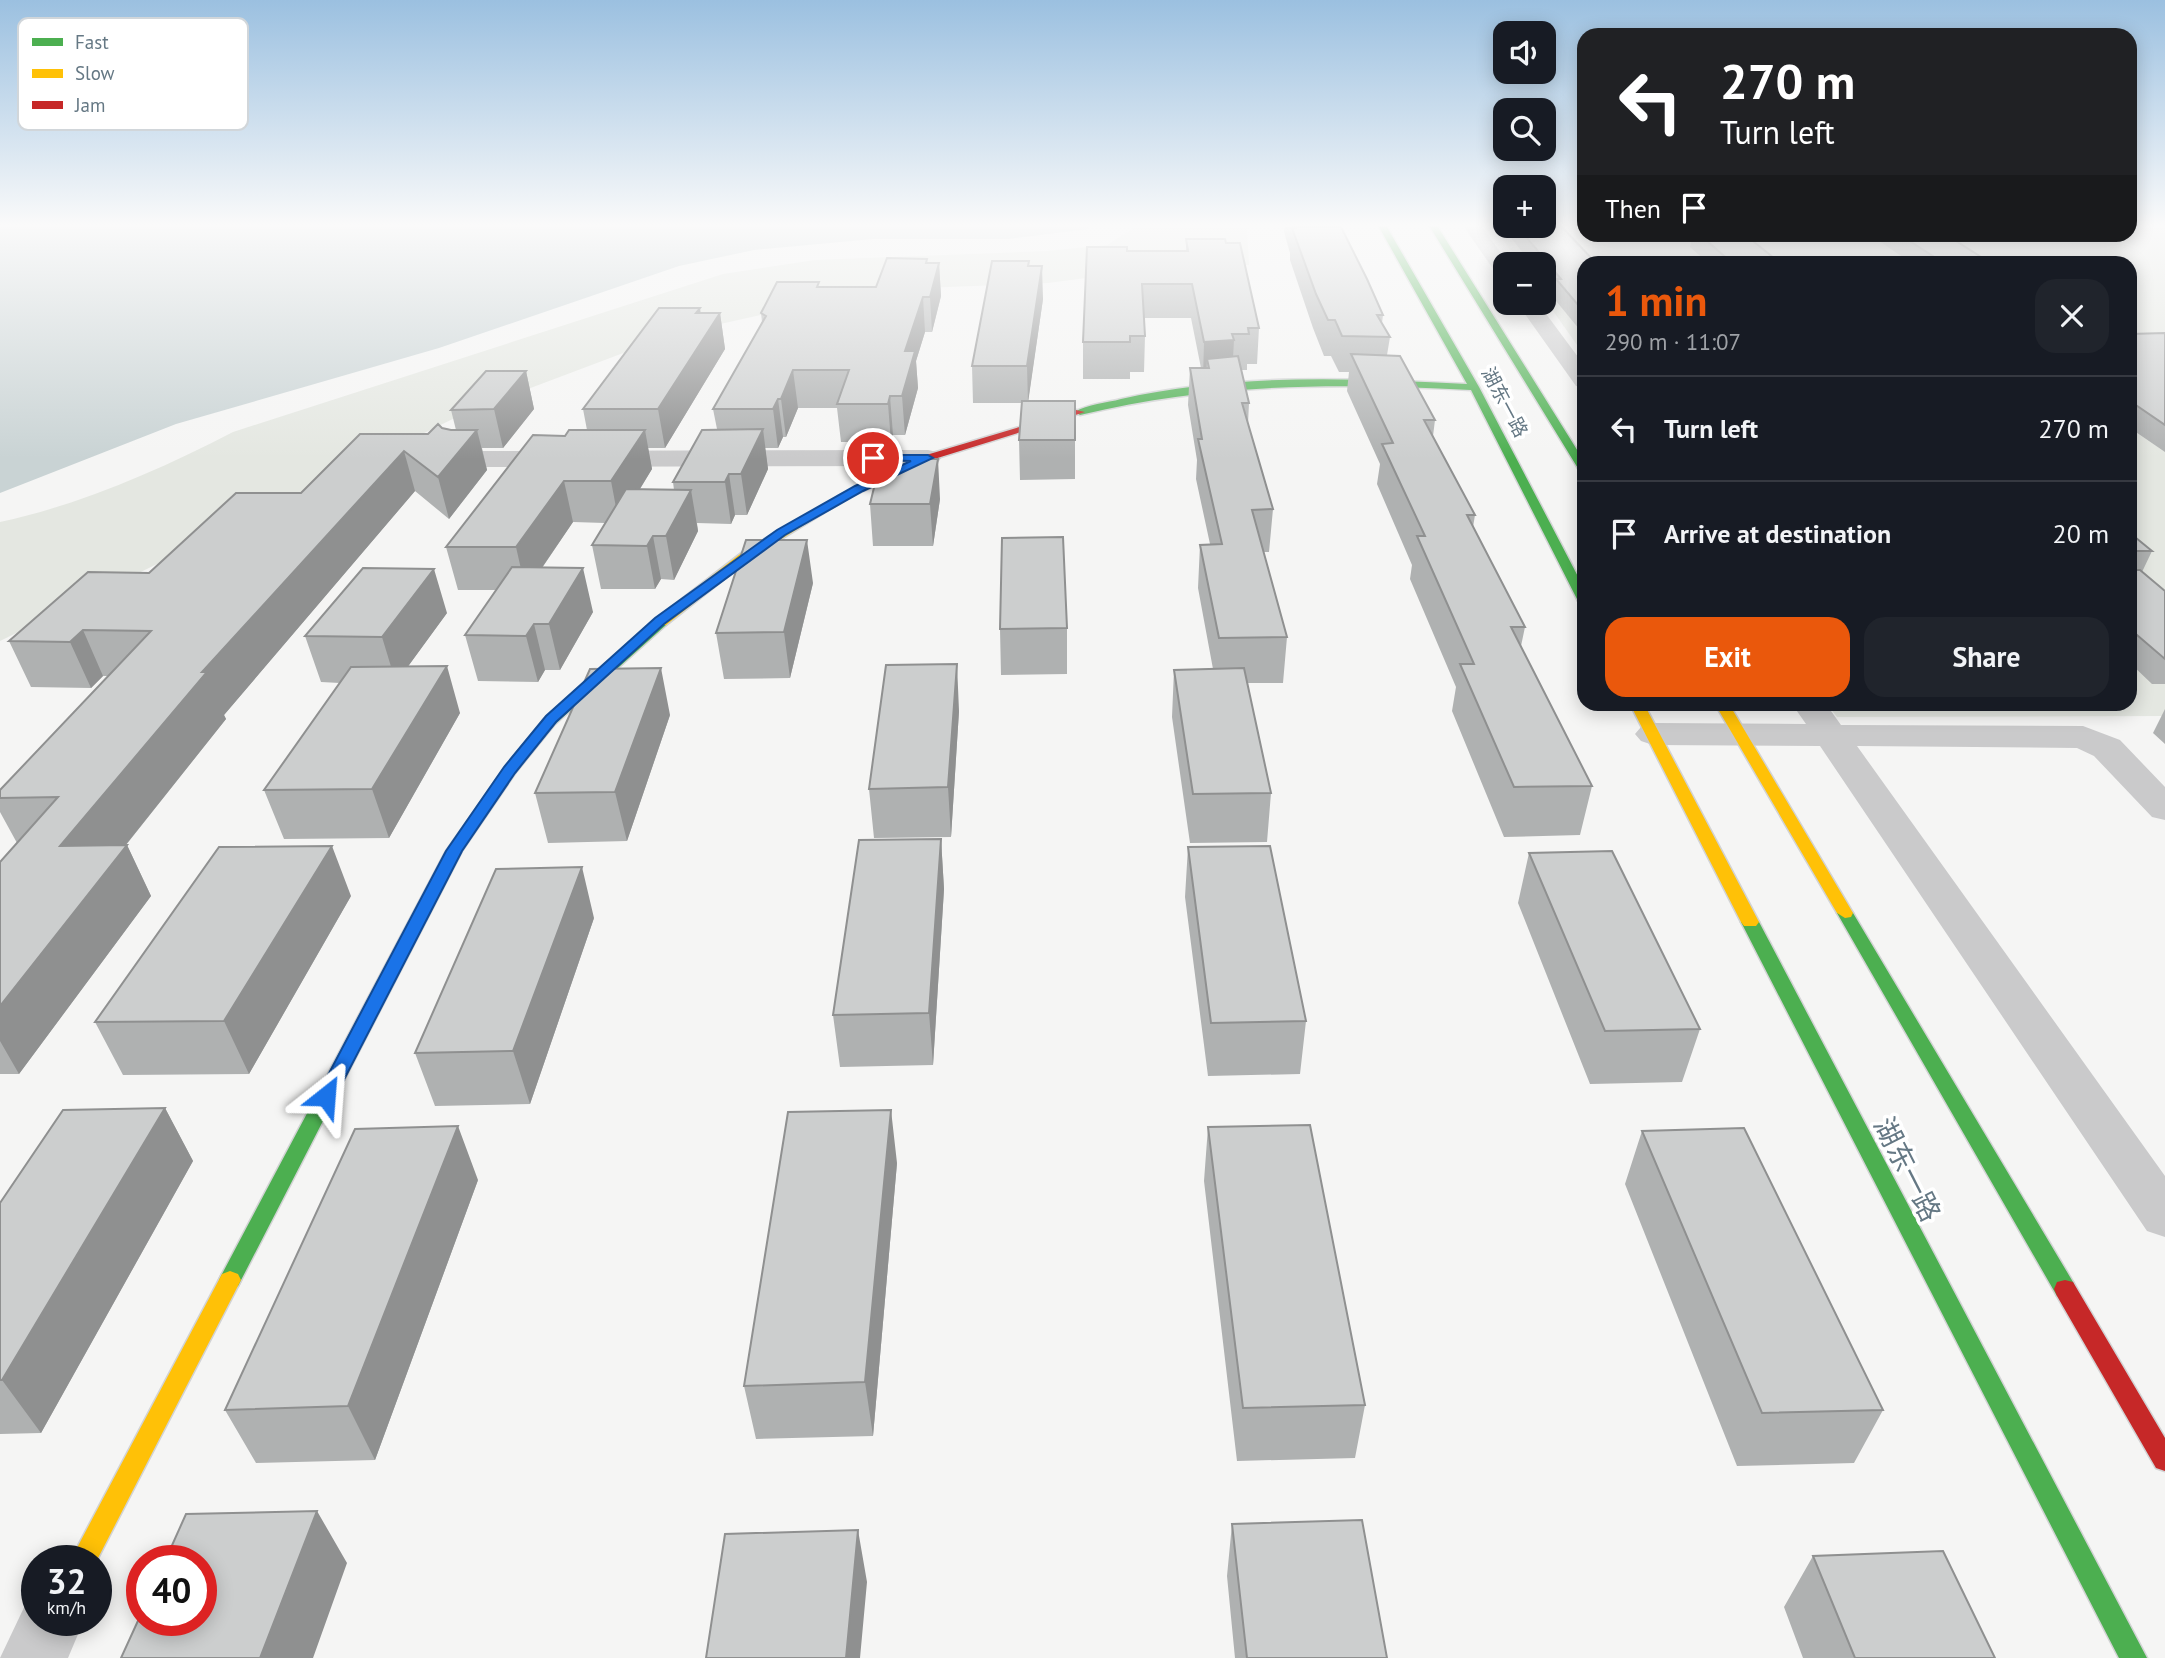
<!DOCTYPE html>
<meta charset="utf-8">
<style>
body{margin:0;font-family:"PT Sans","Noto Sans SC",sans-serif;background:#20242c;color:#f1f3f6;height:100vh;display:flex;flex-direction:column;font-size:26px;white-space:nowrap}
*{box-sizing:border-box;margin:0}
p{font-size:23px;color:#9ea1a6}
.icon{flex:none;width:38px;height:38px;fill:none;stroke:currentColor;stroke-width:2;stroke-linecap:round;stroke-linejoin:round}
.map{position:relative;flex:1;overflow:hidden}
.details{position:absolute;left:1577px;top:256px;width:560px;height:455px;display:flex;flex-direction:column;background:#171b24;border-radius:21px;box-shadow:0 4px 18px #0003}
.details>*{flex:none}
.hud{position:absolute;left:1577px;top:28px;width:560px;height:214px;border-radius:21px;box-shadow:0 4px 18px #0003;background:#202124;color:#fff;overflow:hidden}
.buttons{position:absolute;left:1493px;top:21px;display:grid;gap:14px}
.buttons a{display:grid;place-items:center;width:63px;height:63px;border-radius:14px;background:#171b24;box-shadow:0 4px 18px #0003;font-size:35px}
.speed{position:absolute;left:21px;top:1545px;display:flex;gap:14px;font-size:35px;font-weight:700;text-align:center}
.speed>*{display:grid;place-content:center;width:91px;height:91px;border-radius:50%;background:#171b24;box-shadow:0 4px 18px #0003;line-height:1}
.speed small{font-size:18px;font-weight:400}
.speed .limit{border:10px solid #d22;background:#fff;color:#111}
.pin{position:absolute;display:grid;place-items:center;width:60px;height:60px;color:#fff;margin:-30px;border:4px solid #fff;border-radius:50%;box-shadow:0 2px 7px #0007}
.me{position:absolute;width:77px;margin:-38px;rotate:28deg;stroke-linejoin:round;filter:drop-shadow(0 0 5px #0008)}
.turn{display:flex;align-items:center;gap:24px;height:147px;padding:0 28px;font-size:32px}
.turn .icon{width:91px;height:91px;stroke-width:2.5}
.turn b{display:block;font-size:49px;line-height:60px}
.then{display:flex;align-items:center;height:66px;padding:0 28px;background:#0003;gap:14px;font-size:26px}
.round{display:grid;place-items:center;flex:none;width:74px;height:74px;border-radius:21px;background:#20242c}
.headline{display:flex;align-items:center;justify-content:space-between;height:119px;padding:0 28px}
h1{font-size:42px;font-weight:600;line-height:52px;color:#ea580c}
.action{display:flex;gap:14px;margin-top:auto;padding:14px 28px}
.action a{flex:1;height:80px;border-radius:21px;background:#ea580c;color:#fff;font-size:28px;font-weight:600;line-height:80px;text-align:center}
.action a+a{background:#20242c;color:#f1f3f6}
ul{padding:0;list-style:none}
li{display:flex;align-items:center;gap:21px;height:105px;padding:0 28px;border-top:2px solid #363941}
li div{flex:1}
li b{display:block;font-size:26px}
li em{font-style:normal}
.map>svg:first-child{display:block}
</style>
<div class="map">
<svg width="2165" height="1658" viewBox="0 0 2165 1658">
<rect width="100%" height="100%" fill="#f5f5f4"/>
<path fill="#e4e7e1" d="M1135 227H1254L1247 228 1249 265H1185L1048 283 872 290 671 335 467 412 0 641V522C83 504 159 470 233 432L723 274 815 260 1047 251 1107 245Z
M1494 227H1584V234H2130V227H2165V716L1837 717 1827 704H2130V262H1584V355L1544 298V264H1520Z"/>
<path fill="#c9d3d4" d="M0 227H1089V229L1008 239H873L754 250 679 266 439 348 176 424 0 493Z"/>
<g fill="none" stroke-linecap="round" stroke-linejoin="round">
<g stroke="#d2d3d4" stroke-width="3">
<path id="fast" d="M1379 227H1387L1479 387 1584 588V605L1578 601 1471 390C1334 383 1214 383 1080 415L1075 412C1087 404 1107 403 1121 399 1234 373 1352 378 1467 384Z
M1430 227H1438L1584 461V473L1579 470Z
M661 618 667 622 666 625 554 725 516 772 462 851 238 1286 230 1289 222 1286 219 1280 222 1274 446 851 506 766 544 719 656 619Z
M1845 908 1853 913 2073 1282 2076 1289 2073 1296 2065 1298 2057 1296 1837 913Z
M1750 916 1759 922 2147 1658H2119L1741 922Z"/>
</g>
<g stroke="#d2d3d4" stroke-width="3">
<path id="slow" d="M844 493 850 496 848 498 752 557 666 625H656V619L744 551Z
M1630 704H1644L1759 922 1756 926H1744L1741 922Z
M1715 704H1729L1853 913 1851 917 1845 918 1837 913Z
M230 1271 238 1274 241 1280 96 1562 70 1561 222 1274Z"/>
</g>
<g stroke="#d2d3d4" stroke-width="3">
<path id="jam" d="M1076 410 1085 412 931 460 848 498 838 496 923 456Z
M2065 1280 2073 1282 2165 1438V1471L2156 1468 2057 1296 2054 1289 2057 1282Z"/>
</g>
<path fill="#cacacb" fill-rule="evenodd" d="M1464 227H1482L1509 264H1505V278L1498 276Z
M1517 303H1538L1584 365V388L1576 386Z
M928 450 937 452 941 458 937 464 928 466 462 467 453 465 449 459 453 453 462 451Z
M1792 704H1826L1841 725 2083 726 2120 740 2165 787V820L2152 817 2094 756 2077 748 1857 746 2165 1176V1237L2147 1231 1820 746 1653 745 1641 741 1635 734 1641 727 1653 723 1806 724Z
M37 1594V1620H84L68 1658H0L29 1597Z"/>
<use href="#fast" fill="#4caf50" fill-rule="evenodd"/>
<use href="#slow" fill="#ffc107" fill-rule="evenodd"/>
<use href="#jam" fill="#c62828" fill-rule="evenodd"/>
</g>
<path fill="#afb1b1" d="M1285 227H1341L1383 315 1382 323 1390 337 1387 355 1435 420 1433 436 1475 515 1473 527 1525 627 1521 646 1592 786 1580 835 1504 837 1452 711 1456 687 1410 579 1412 565 1377 484 1380 464 1347 391 1349 372H1339L1331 356H1324L1313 328 1290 260V253L1284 232Z
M1512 227H1562L1584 262V335L1552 296 1553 291 1544 279V264H1532L1511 238Z
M1626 234H1677L1676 241H1631Z
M1693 234H1744L1779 262H1707L1690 247Z
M1764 234H1816L1815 240H1771Z
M1878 234H2101L2099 239H1952L1989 262H1910L1876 239Z
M1186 239 1259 328 1257 364H1247V370H1241L1249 403 1248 424 1273 509 1269 552H1263L1287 637 1283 683H1247L1271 793 1267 842 1190 843 1172 717 1174 670 1213 669 1198 588 1200 545 1210 544 1196 479 1197 460 1188 405 1190 368H1201L1191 318H1144L1145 336 1144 372H1130V379H1083V342L1127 251H1186Z
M1029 261V266L1043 299 1028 401H1075V479L1020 480 1019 440 1022 403H973L972 366Z
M928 263H939L941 296 932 332H925L916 361 918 388 905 435H893L891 442H841L837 408H798L786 437H783L778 448H765L768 469 747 515H735L731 524 697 523 698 531 674 580 661 579 655 589H601L592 545 605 523 573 522 542 568 593 612 560 670H545L538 682 478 681 465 635 496 590H458L446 547 587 430 583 409 700 313H720L725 349 665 448H648L652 469 640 489 674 490 673 482 717 429 713 409 762 322 761 313 819 287H876Z
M2165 333V452L2130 428V334Z
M526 371 534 409 503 448H482L487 470 449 519 415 491 224 715 226 719 126 845H127L151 896 19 1074H0V862L17 843 0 812V790L108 676H103L91 688 31 687 9 641 149 573 301 493 442 428 456 430 451 410Z
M940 499 933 546H873L870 504Z
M2130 533 2152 551 2142 572 2165 591V684H2152L2130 663Z
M813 583 790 678 724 679 716 633Z
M447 613 408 666 460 713 389 838 284 839 264 790 340 683 321 682 305 636Z
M1067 628V674L1001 675 1000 629Z
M1855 704H1938L1937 705 1857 706Z
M2165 709V744L2153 733Z
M959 711 951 837 874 838 869 789Z
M670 715 627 841 548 843 535 793Z
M941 839 944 889 933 1065 840 1067 833 1015Z
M1188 847 1306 1021 1300 1074 1208 1076 1185 897Z
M1529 853 1700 1029 1682 1082 1590 1084 1518 903Z
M351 896 249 1074 123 1075 95 1022Z
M594 918 530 1104 435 1106 415 1053Z
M165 1108 193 1161 41 1433 0 1434V1203Z
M1208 1127 1365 1405 1355 1458 1237 1461 1204 1181Z
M1642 1131 1883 1410 1854 1463 1737 1466 1625 1184Z
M897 1163 873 1436 756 1439 744 1386Z
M478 1180 375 1460 256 1463 225 1410Z
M1232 1524 1387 1658H1235L1227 1576Z
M1813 1556 1995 1658H1803L1784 1607Z"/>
<path fill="#8f9090" d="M939 263 941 296 932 332 930 297Z
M1042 266 1043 299 1028 403 1027 366Z
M923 297 925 332 916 361 918 388 905 435 902 396 905 351Z
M700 308 704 338 720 313 725 349 665 448 658 409 696 313Z
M1234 340 1232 376 1209 368 1207 359 1206 378H1203L1204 342Z
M793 370 798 408 786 437 781 399Z
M526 371 534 409 503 448 494 409Z
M890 396 893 435 891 442 888 404Z
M778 399 783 437 778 448 773 409Z
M763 429 768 469 747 515 741 474Z
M477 430 487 470 449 519 438 477Z
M645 430 652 469 619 523 611 481Z
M404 451 415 491 224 715 226 719 85 896 60 846 202 672Z
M938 459 940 499 933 546 930 504Z
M729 474 735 515 731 524 725 482Z
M564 481 573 522 526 591 516 547Z
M691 490 698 531 674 580 666 536Z
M653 536 661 579 655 589 647 546Z
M807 540 813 583 790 678 784 632Z
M583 568 593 612 560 670 549 624Z
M434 569 447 613 396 683 382 637Z
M534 624 545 670 538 682 526 636Z
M83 630 103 676 91 688 70 642Z
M957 664 959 711 951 837 948 787Z
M447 666 460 713 389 838 372 789Z
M661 668 670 715 627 841 615 792Z
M941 839 944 889 933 1065 929 1013Z
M127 845 151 896 19 1074 0 1041V1006Z
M332 846 351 896 249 1074 224 1021Z
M582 867 594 918 530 1104 513 1051Z
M165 1108 193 1161 41 1433 2 1380Z
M891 1110 897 1163 873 1436 865 1382Z
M458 1126 478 1180 375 1460 348 1406Z
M317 1511 347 1563 313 1658H260Z
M858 1530 867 1582 860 1658H846Z"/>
<path fill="#cccece" stroke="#8f9090" stroke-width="2" d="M1294 227H1341L1367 279 1383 315H1377L1390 337 1342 336 1335 320H1328L1316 294 1292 228H1295Z
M1518 227H1562L1595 262H1584V312L1556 279H1561Z
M1699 234H1744L1779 262H1731Z
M1899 234H1945L1989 262H1942Z
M1186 239H1225L1226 243H1240L1259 328H1248L1249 334H1232L1234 340 1204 342 1192 284H1142L1145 336H1130V342H1083L1087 247H1127V251H1188Z
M887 258 927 259 926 263H939L930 297H923L905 351H915L902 396H890L888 404H837L849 370H793L781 399H778L773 409H713L766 316 761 313 777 282H819L817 287H876Z
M992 261H1029L1028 266H1042L1027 366H972Z
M659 308H700L696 313H720L658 409H583Z
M2165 333V425L2130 401V334Z
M1351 354 1400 356 1435 420H1424L1475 515H1467L1525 627H1511L1592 786 1514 787 1460 664H1474L1417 536H1425L1382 444 1393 443Z
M1238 356 1249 403H1242L1273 509 1252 510 1287 637 1219 638 1200 545 1222 544 1198 439H1202L1190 368H1209L1207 359Z
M486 371H526L494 409 451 410Z
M1022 401H1075V440H1019Z
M438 424 442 428 451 430H477L438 477 404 451 202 672H207L60 846 127 845 0 1006V862L58 797 0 798V790L151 631 83 630 70 642 9 641 88 572 149 573 236 493H301L360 434H428Z
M763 429 741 474H729L725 482H673L702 430Z
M569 430H645L611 481H564L516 547H446L533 435 565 436Z
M881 459H938L930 504H870Z
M626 489 691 490 666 536H653L647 546 592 545Z
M2130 533 2152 551H2130Z
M1063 537 1067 628 1000 629 1002 538Z
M746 540H807L784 632 716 633Z
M512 567 583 568 549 624H534L526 636 465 635Z
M363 568 434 569 382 637 305 636Z
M2130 570H2140L2165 591V659L2130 629Z
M957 664 948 787 869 789 886 665Z
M447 666 372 789 264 790 351 667Z
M661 668 615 792 535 793 590 669Z
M1244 668 1271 793 1193 794 1174 670Z
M941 839 929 1013 833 1015 859 840Z
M332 846 224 1021 95 1022 219 847Z
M1270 846 1306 1021 1211 1023 1188 847Z
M1612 851 1700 1029 1605 1031 1529 853Z
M582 867 513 1051 415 1053 496 869Z
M165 1108 2 1380H0V1203L63 1110Z
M891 1110 865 1382 744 1386 788 1112Z
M1310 1125 1365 1405 1243 1408 1208 1127Z
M458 1126 348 1406 225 1410 355 1129Z
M1744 1128 1883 1410 1762 1413 1642 1131Z
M317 1511 260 1658H121L142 1612V1620H201V1561H165L186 1514Z
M1362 1520 1387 1658H1247L1232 1524Z
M858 1530 846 1658H706L725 1534Z
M1943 1551 1995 1658H1855L1813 1556Z"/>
<linearGradient id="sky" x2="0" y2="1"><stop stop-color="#9bc0e0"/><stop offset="0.49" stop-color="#fafafa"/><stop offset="1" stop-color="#fafafa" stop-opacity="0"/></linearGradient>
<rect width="2165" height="459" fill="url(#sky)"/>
<path fill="#1a73e8" stroke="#114b97" stroke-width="2" d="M873 455H928L933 458 863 491 785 535 664 624 556 722 515 773 462 851 333 1101 326 1103 319 1101 317 1096 446 851 504 767 546 716 655 618 777 530 855 486 911 461 869 460 867 458Z"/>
<g text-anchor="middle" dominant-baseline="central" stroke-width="7" stroke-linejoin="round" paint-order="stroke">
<g font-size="19" fill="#657884" stroke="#fff">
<text transform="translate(1505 402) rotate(62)">湖东一路</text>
</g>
<g font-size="28" fill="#657884" stroke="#fff">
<text transform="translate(1908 1169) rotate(63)">湖东一路</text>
</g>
</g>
<rect x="18" y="18" width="230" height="112" rx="10" fill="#fff" stroke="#d1d6da" stroke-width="2"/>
<rect x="32" y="38" width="31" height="8" fill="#4caf50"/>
<rect x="32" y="69" width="31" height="9" fill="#ffc107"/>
<rect x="32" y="101" width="31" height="8" fill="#c62828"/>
<g font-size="19" fill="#657884">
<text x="75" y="49">Fast</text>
<text x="75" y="80">Slow</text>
<text x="75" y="112">Jam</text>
</g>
</svg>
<div class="buttons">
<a><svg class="icon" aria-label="sound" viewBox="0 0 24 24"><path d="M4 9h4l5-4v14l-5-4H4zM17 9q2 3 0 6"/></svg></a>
<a><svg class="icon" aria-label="search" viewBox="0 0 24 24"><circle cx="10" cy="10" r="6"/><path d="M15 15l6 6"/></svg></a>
<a>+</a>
<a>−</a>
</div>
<div class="speed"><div>32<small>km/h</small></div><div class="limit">40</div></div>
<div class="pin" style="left:873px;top:458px;background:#d93025"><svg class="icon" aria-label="arrive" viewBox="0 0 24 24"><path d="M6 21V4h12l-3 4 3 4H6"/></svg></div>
<svg class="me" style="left:326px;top:1096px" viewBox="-20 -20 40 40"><path d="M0-17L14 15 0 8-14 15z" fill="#1a73e8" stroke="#fff" stroke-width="4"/></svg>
<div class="hud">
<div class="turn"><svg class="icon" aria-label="left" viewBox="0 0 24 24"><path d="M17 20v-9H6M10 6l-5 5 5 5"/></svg><div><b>270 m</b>Turn left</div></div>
<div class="then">Then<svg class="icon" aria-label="arrive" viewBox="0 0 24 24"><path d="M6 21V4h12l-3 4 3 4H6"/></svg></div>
</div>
<section class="details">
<div class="headline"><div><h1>1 min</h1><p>290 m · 11:07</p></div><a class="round"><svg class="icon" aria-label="close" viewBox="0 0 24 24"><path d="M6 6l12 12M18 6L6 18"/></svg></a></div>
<ul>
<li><svg class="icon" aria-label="left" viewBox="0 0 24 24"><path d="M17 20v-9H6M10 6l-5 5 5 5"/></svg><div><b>Turn left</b></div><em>270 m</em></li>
<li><svg class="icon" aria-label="arrive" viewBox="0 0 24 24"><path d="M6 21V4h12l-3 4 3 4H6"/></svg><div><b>Arrive at destination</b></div><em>20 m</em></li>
</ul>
<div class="action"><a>Exit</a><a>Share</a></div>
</section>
</div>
